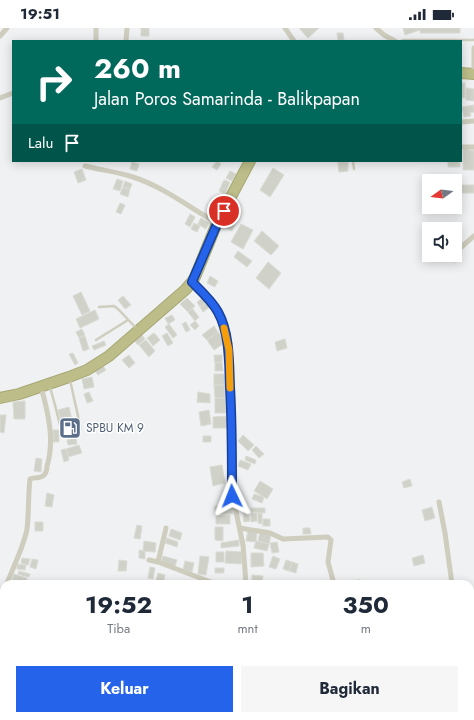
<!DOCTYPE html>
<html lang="id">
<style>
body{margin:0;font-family:Jost,sans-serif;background:#f6f6f7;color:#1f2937;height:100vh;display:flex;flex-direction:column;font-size:15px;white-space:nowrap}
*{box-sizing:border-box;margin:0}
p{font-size:13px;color:#747a83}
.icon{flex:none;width:22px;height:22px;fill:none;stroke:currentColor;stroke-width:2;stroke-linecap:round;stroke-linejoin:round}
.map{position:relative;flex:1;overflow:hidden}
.sheet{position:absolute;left:0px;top:552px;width:474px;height:140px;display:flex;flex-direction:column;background:#fff;border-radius:12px 12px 0 0;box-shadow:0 2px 10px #0003}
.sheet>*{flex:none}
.hud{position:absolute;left:12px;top:12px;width:450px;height:122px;border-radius:0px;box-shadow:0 2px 10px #0003;background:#00695c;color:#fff;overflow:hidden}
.needle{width:26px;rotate:255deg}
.fabs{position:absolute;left:422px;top:146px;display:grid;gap:8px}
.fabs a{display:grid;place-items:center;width:40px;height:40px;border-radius:0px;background:#fff;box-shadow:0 2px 10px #0003;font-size:20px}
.pin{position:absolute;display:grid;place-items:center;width:34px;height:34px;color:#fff;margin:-17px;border:2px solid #fff;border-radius:50%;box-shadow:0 1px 4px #0007}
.me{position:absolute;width:44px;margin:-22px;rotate:358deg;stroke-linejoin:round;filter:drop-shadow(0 0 3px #0008)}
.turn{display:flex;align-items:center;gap:14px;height:84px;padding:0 16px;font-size:18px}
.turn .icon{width:52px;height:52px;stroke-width:2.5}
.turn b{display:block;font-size:28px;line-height:34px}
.then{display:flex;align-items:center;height:38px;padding:0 16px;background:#0003;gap:8px;font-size:15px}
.eta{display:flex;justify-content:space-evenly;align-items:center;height:68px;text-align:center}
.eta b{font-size:24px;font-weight:700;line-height:28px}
.button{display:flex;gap:8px;margin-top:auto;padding:8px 16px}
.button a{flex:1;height:46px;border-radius:0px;background:#2563eb;color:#fff;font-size:16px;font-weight:700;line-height:46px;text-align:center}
.button a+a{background:#f6f6f7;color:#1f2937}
.status{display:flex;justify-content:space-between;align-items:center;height:28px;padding:0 20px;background:#fff;direction:ltr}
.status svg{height:11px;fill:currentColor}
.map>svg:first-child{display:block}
</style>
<div class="status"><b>19:51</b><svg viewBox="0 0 49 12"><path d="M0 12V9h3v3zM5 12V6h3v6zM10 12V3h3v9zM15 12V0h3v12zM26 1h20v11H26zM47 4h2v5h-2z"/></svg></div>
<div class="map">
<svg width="474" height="692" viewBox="0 0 474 692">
<rect width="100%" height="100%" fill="#eff1f2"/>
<path fill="#d0d2c9" stroke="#d9dbd4" d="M141 0H149V8H141Z
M299 0H319L308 10Z
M403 0H460V5H420V2L405 7Z
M337 5H343L344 12H338Z
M461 55H465V70H461Z
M466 60 474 61V73L466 72Z
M474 77V84L470 85 471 88 464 89 462 79Z
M463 120H469V122H474V142H463Z
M217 133 221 136 217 142 212 139Z
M448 133H460V139H448Z
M132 134 139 136 137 143 130 141Z
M338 134H348V143L339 144Z
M273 140 284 147 270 169 260 162Z
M82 141 86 152 78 155 74 144Z
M230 143 236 146 232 153 226 150Z
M117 151 123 153 120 163 113 161Z
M224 152 230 154 225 166 219 163Z
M125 153 132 156 130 161 123 159Z
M461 157H474V165H461Z
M123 159 130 161 128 169 120 166Z
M120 175 125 177 121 186 116 184Z
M190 186 195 189 190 199 185 196Z
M232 187 238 190 232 203 226 200Z
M201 190 209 195 206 201 198 196Z
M194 195 200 198 197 204 191 201Z
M241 196 253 202 243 221 231 214Z
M262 203 279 218 271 227 254 213Z
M238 223 252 233 247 239 234 229Z
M268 234 281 245 269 261 256 250Z
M210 248 218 253 215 259 207 255Z
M81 264 90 283 82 287 73 268Z
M123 268 131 277 125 281 118 272Z
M204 269 207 274 200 279 197 274Z
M187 270 195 278 188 284 180 276Z
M208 274 211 278 203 284 200 279Z
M192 280 199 289 195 293 188 284Z
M95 282 99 291 80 300 76 291Z
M172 287 175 292 168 296 165 290Z
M195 293 199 298 195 302 190 297Z
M186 294 190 302 186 304 182 296Z
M169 296 177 307 173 310 165 299Z
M214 298 218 304 207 312 202 307Z
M82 301 85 307 79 310 76 304Z
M218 304 226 314 214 322 207 312Z
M140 305 145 311 138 317 133 311Z
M154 305 160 312 153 318 147 310Z
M167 305 173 315 168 318 162 308Z
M85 308 89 321 83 323 79 310Z
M285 311 287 320 277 323 275 314Z
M146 312 155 323 149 329 139 317Z
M104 313 106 317 94 322 92 318Z
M73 325 78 335 75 337 69 326Z
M129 327 135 335 129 340 122 332Z
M214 327H222V334L215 335Z
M222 334 223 343H215V335Z
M103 338 106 342 98 347 95 343Z
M214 346H224L225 357H214Z
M92 349 94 359 84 361 82 351Z
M214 357H225V370H215Z
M89 364 93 373 87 375 84 366Z
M198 364 210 366V375L197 374Z
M215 370H225L226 385H215Z
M25 373V391H14L13 374Z
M69 379 74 401 64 404 58 382Z
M209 382 211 396 201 398 199 384Z
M0 387H6L4 405 0 404Z
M227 388 228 400H213V389Z
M53 402H59V414H53Z
M243 407 254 417 248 423 238 413Z
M203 408H211V414H203Z
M76 410 77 416 68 417 67 412Z
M79 417 82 425 68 429 66 421Z
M256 418 264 426 259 430 252 422Z
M66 421 69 432 64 434 61 422Z
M246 428 256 432 255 436 245 432Z
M36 430 42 431 41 444 34 443Z
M240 432 251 436 248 442 238 438Z
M222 437 225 455 213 458 210 439Z
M410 451 412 458 404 460 402 454Z
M260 453 273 461 267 471 254 463Z
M47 465 54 467 52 479 45 478Z
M254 466 264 469 262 475 252 471Z
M215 478H233V486H215Z
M432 479 435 490 425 493 422 482Z
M251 480H265V485L251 484Z
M243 484H249L250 493 244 494Z
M251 485H257V493L251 494Z
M258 485H262V496L258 495Z
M216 487H230V496H216Z
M263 491H270V498H263Z
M35 494H43V503H35Z
M137 497 142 498 140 511 134 510Z
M215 499H223V513L215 512Z
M303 500H310L311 506H303Z
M171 501 182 505 180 512 169 508Z
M248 502 257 504 256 514 246 513Z
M260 504 271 507 269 516 258 513Z
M167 510 178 514 177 519 165 515Z
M239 512V518L221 520V515Z
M144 513 156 515 155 524 143 523Z
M256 513 269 516 267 523 254 520Z
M277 514 279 524 272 525 270 515Z
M139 522 145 523V531L139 530Z
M226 523 242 524 241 536 225 535Z
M216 524H224V534H216Z
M251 525H263L264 538 251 539Z
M423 527 425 535 414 538 412 530Z
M163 528 177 532 175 538 161 534Z
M200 528 209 529 206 547 198 546Z
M273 528 280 531 276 541 269 539Z
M22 530 30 531 28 537 21 535Z
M32 531 38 532 36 541 30 539Z
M119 532 127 533 126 543H118Z
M286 532 292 534 289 543 283 541Z
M185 533 194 535 192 544 183 542Z
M292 534 298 536 296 545 289 543Z
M17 536 26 537 25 542 17 541Z
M150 539 155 540 153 551 148 550Z
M215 540H224V545H215Z
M19 543 30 546 29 549 18 546Z
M158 545 165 547 163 556H155Z
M14 546 27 550 26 556 12 553Z
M252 547 263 548 262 554 252 553Z"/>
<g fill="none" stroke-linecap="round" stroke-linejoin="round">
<g stroke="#a7a874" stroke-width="12">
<path id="highway" d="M461 45 474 46
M0 370 19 366 69 349 87 342 109 328 185 262 192 254 195 249 217 195 250 133"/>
</g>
<path stroke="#cb7979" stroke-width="1" stroke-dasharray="3 2" stroke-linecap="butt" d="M421 688 429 692 434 688"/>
<path stroke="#cecdbe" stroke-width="2.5" d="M401 13 404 12H474
M353 133 354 141
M99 279 114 278 118 281 137 301
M96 312 128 292
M50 359 55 377 62 405C68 408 76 407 80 401V397L70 352"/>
<path stroke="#cecdbe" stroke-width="5" d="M285 0 294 13
M376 0 384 7 395 13
M0 8 7 0
M96 13V0
M126 13 127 0
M474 46V20
M0 70 13 65
M461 94 474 93
M461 119H474
M85 138C101 142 117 144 133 149 164 159 190 180 217 195
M454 232 458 222 474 208
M192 254 212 274 219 285 225 303 229 322 232 417 231 460 243 517 246 556
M439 474 445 505 452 556
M166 500 158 534 216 556
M240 500 270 505 283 511 328 509 331 512 328 534 334 556
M149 532 158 534
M7 556C13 539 24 518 27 501 29 484 28 468 30 451 34 449 41 451 44 447 46 445 47 441 47 438 55 412 48 384 41 359
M348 556 359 554
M0 580 4 566
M470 673 474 677
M128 688V692
M217 692 219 688"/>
<use href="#highway" stroke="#bcbd89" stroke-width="10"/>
</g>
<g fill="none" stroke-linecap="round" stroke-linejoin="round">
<g stroke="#184099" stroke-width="10">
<path id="route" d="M224 183 217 196 192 254C201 263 212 273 218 284 230 306 229 335 230 359 232 393 232 426 232 460V468"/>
</g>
<use href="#route" stroke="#2563eb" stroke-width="7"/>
<path stroke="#f59e0b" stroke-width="7" d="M224 300 229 322 230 360"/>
</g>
<defs>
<g id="fuel-square" transform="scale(1.15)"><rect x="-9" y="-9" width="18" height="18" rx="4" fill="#5c6f8a" stroke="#fff"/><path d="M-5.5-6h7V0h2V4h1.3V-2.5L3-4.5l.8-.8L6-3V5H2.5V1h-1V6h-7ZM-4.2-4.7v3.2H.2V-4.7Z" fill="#fff"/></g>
</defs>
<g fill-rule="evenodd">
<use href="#fuel-square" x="70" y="400"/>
</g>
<g text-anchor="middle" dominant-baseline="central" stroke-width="3" stroke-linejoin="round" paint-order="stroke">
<g font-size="12" fill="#4e5e75" stroke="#fff" text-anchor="start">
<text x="86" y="400">SPBU KM 9</text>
</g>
</g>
</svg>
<div class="fabs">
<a><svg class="needle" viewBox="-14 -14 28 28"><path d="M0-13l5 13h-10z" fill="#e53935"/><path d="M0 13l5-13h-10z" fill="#747a83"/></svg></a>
<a><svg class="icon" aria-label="sound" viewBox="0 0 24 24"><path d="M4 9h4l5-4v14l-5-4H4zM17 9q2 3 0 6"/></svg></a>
</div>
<div class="pin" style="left:224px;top:183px;background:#d93025"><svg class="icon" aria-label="arrive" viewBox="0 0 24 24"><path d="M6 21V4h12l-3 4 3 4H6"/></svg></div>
<svg class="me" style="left:232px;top:468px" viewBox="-20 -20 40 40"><path d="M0-17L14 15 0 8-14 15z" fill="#2563eb" stroke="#fff" stroke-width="4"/></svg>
<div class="hud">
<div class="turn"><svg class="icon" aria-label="right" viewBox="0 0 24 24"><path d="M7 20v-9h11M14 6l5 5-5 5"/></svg><div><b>260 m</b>Jalan Poros Samarinda - Balikpapan</div></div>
<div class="then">Lalu<svg class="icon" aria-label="arrive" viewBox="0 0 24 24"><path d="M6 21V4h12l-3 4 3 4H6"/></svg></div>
</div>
<section class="sheet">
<div class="eta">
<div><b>19:52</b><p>Tiba</p></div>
<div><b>1</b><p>mnt</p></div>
<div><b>350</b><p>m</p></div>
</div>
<div class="button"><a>Keluar</a><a>Bagikan</a></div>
</section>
</div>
